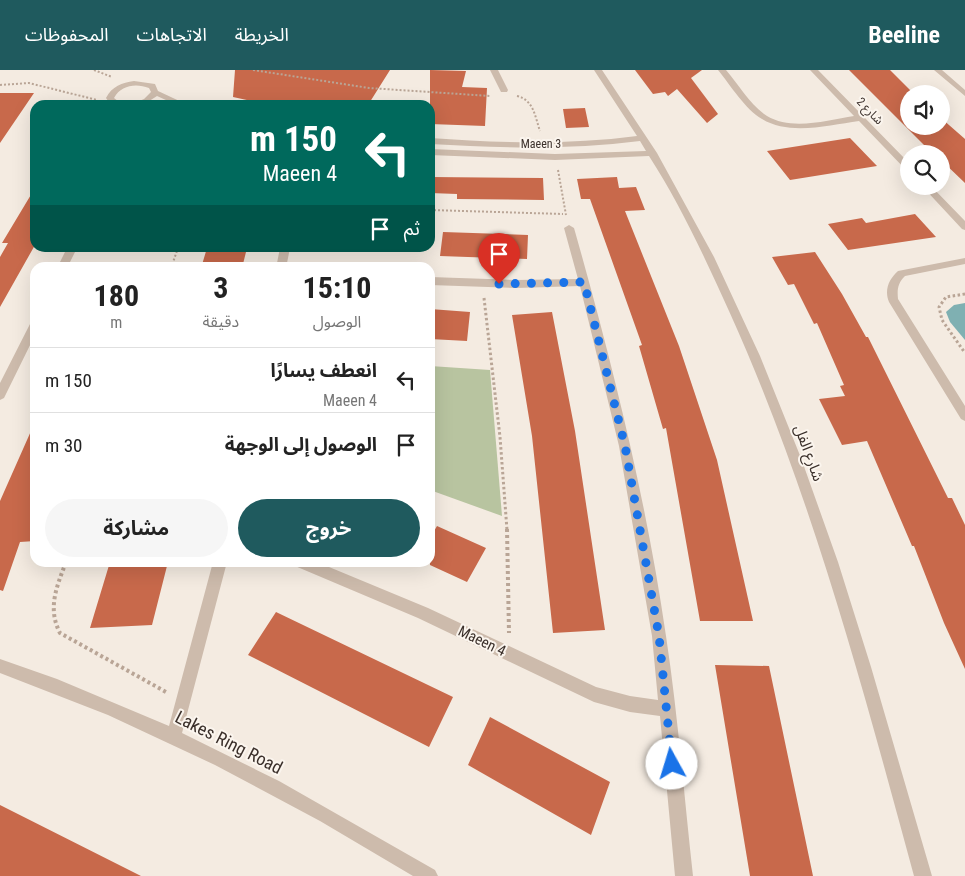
<!DOCTYPE html>
<html lang="ar">
<meta charset="utf-8">
<style>
body{margin:0;font-family:"Roboto Condensed","Noto Sans Arabic",sans-serif;background:#f6f6f6;color:#222;direction:rtl;height:100vh;display:flex;flex-direction:column;font-size:19px;white-space:nowrap}
*{box-sizing:border-box;margin:0}
p{font-size:16px;color:#767676}
.icon{flex:none;width:28px;height:28px;fill:none;stroke:currentColor;stroke-width:2;stroke-linecap:round;stroke-linejoin:round}
.map{position:relative;flex:1;overflow:hidden;direction:ltr}
.drawer{position:absolute;left:30px;top:192px;width:405px;height:305px;display:flex;flex-direction:column;background:#fff;border-radius:15px;box-shadow:0 5px 20px #0002;direction:rtl}
.drawer>*{flex:none}
.guide{position:absolute;left:30px;top:30px;width:405px;height:152px;border-radius:15px;box-shadow:0 5px 20px #0002;direction:rtl;background:#00695c;color:#fff;overflow:hidden}
.tools{position:absolute;left:900px;top:15px;display:grid;gap:10px}
.tools a{display:grid;place-items:center;width:50px;height:50px;border-radius:50%;background:#fff;box-shadow:0 5px 20px #0002;font-size:25px}
.pin{position:absolute;display:grid;place-items:center;width:42px;height:42px;color:#fff;margin:-51px -21px;border-radius:50% 50% 50% 0;rotate:-45deg;box-shadow:0 0 5px #0007}
.pin .icon{rotate:45deg}
.me{position:absolute;width:55px;margin:-28px;rotate:354deg;stroke-linejoin:round;filter:drop-shadow(0 0 4px #0008)}
.turn{display:flex;align-items:center;gap:18px;height:105px;padding:0 15px;font-size:22px}
.turn .icon{width:65px;height:65px;stroke-width:2.5}
.turn b{display:block;font-size:35px;line-height:42px}
.then{display:flex;align-items:center;height:48px;padding:0 15px;background:#0003;gap:10px;font-size:19px}
.eta{display:flex;justify-content:space-evenly;align-items:center;height:85px;text-align:center}
.eta b{font-size:30px;font-weight:700;line-height:35px}
.button{display:flex;gap:10px;margin-top:auto;padding:10px 15px}
.button a{flex:1;height:58px;border-radius:30px;background:#1f5a5e;color:#fff;font-size:20px;font-weight:700;line-height:58px;text-align:center}
.button a+a{background:#f6f6f6;color:#222}
ul{padding:0;list-style:none}
li{display:flex;align-items:center;gap:15px;height:65px;padding:0 15px;border-top:1px solid #e0e0e0}
li div{flex:1}
li b{display:block;font-size:19px}
li em{font-style:normal}
header{display:flex;align-items:center;gap:30px;box-sizing:border-box;height:70px;padding:0 25px;background:#1f5a5e;color:#fff}
header strong{font-size:24px}
nav{display:flex;gap:28px;margin-inline-start:auto;font-size:18px}
.map>svg:first-child{display:block}
</style>
<header>
<strong>Beeline</strong>
<nav><a>الخريطة</a><a>الاتجاهات</a><a>المحفوظات</a></nav>
</header>
<div class="map">
<svg width="965" height="806" viewBox="0 0 965 806">
<rect width="100%" height="100%" fill="#f4ebe1"/>
<path fill="#b8c4a0" d="M430 296 490 300 502 446 430 420Z"/>
<path fill="#7fb0b2" d="M965 233V270L950 252 946 242 954 235Z"/>
<path fill="#c8694b" d="M235 0H390L368 35H270L233 27Z
M430 0 466 1 462 17 487 18 485 56 430 54Z
M635 0H702L691 8 718 44 707 53 677 19 668 26 665 22 653 24Z
M849 0H890L914 24H909V56H941V48L965 69V113L941 90V84H933Z
M0 23H34L0 73Z
M585 38 589 57 566 58 563 39Z
M850 68 877 96 790 110 767 81Z
M430 107 543 108 544 130 457 129V124L430 123Z
M617 107 619 118 636 117 645 140 625 141 679 276 717 390 753 551H700L666 358 663 359 639 276 642 275 590 129H581L577 109Z
M35 118V175L0 237V187L8 173H2Z
M915 144 936 167 848 180 828 154 862 148 866 153Z
M443 162 528 165 527 189 440 186Z
M207 178H247L242 198H201Z
M815 182 842 224 866 267H868L948 428H952L965 455V599L944 553 914 476H912L867 371 842 375 819 329 845 326 840 316 844 315 817 253 814 254 794 214 788 215 772 187Z
M430 239 470 242 467 271 430 269Z
M552 242 575 361 605 560 553 563 532 366 512 245Z
M35 352V471L20 472 3 521 0 520V431Z
M437 456 486 478 467 512 430 495V468Z
M110 492H168L152 555 90 558Z
M276 542 453 627 429 677 248 585Z
M715 595 769 596 813 806H750Z
M490 647 610 712 591 765 468 695Z
M0 735 141 806H0Z"/>
<g fill="none" stroke-linecap="round" stroke-linejoin="round">
<path stroke="#b9a596" stroke-width="2" stroke-dasharray="2 2" stroke-linecap="butt" d="M94 0 112 7
M253 0 369 18 490 26
M0 15 29 13 97 30
M517 26C534 30 535 47 540 61
M558 100 566 145
M430 140 563 144
M171 198 178 178"/>
<path stroke="#b9a596" stroke-width="3" stroke-dasharray="2.5 2.5" stroke-linecap="butt" d="M965 224 946 227 939 237 942 250 965 283
M484 228 500 367 507 460"/>
<path stroke="#b9a596" stroke-width="4" stroke-dasharray="3 3" stroke-linecap="butt" d="M507 459 509 563
M66 492C57 516 47 538 60 563L166 622"/>
<path fill="#cdbbac" fill-rule="evenodd" d="M490 0H498L508 20 507 22H501Z
M594 0H602L657 83 714 187 760 286 801 388 838 492 871 597 932 806H914C862 615 811 422 729 241 705 188 680 134 649 86L555 90 430 85V79L555 84 646 81 640 71C570 80 500 78 430 74V68C499 73 568 75 637 66Z
M718 0H726C739 15 750 35 767 46 792 61 828 50 854 46L810 0H818L909 93V101L906 100 859 51C829 55 790 66 762 49 745 39 731 16 718 0Z
M934 0H942L965 20V26Z
M134 11 155 14 158 21 188 35H177L157 26 143 35H130L144 29 151 22 149 18C136 13 121 15 114 28L123 35H111L106 28C112 16 122 13 134 11Z
M922 116H931L965 151V160L962 159Z
M569 155 574 158C612 292 646 428 666 566 678 645 684 726 693 806H675L660 646 630 642 594 632 418 548 295 496 293 492H317L428 538 596 617 630 626 658 630 652 566 619 376 580 216 516 218 430 215V207L516 210 578 209 564 158Z
M67 178H77L67 198H57Z
M280 178H290L286 198H276Z
M965 188V194L905 206C898 213 897 219 898 229L965 336V351L961 349 889 232C884 220 889 209 898 201Z
M35 250V265L4 328 0 330V313L30 254Z
M213 492H227L182 663 279 711 435 800 438 806H413L320 751 215 695 108 645 0 603V589L57 609 169 656Z"/>
</g>
<g fill="none" stroke-linecap="round" stroke-linejoin="round">
<path stroke="#1a73e8" stroke-width="9" stroke-dasharray="0 16.2" d="M499 214 584 212 625 376 659 566 672 694"/>
</g>
<g text-anchor="middle" dominant-baseline="central" stroke-width="4" stroke-linejoin="round" paint-order="stroke">
<g font-size="12" fill="#3b302b" stroke="#fbf5ee">
<text transform="translate(870 41) rotate(46)">شارع 2</text>
<text x="541" y="74">Maeen 3</text>
</g>
<g font-size="15" fill="#3b302b" stroke="#fbf5ee">
<text transform="translate(809 383) rotate(70)">شارع الفل</text>
<text transform="translate(482 571) rotate(26)">Maeen 4</text>
</g>
<g font-size="18" fill="#3b302b" stroke="#fbf5ee">
<text transform="translate(229 672) rotate(27)">Lakes Ring Road</text>
</g>
</g>
</svg>
<div class="tools">
<a><svg class="icon" aria-label="sound" viewBox="0 0 24 24"><path d="M4 9h4l5-4v14l-5-4H4zM17 9q2 3 0 6"/></svg></a>
<a><svg class="icon" aria-label="search" viewBox="0 0 24 24"><circle cx="10" cy="10" r="6"/><path d="M15 15l6 6"/></svg></a>
</div>
<div class="pin" style="left:499px;top:214px;background:#d93025"><svg class="icon" aria-label="arrive" viewBox="0 0 24 24"><path d="M6 21V4h12l-3 4 3 4H6"/></svg></div>
<svg class="me" style="left:672px;top:694px" viewBox="-20 -20 40 40"><circle r="19" fill="#fff"/><path d="M0-13L10 11 0 6-10 11z" fill="#1a73e8"/></svg>
<div class="guide">
<div class="turn"><svg class="icon" aria-label="left" viewBox="0 0 24 24"><path d="M17 20v-9H6M10 6l-5 5 5 5"/></svg><div><b>150 m</b>Maeen 4</div></div>
<div class="then">ثم<svg class="icon" aria-label="arrive" viewBox="0 0 24 24"><path d="M6 21V4h12l-3 4 3 4H6"/></svg></div>
</div>
<section class="drawer">
<div class="eta">
<div><b>15:10</b><p>الوصول</p></div>
<div><b>3</b><p>دقيقة</p></div>
<div><b>180</b><p>m</p></div>
</div>
<ul>
<li><svg class="icon" aria-label="left" viewBox="0 0 24 24"><path d="M17 20v-9H6M10 6l-5 5 5 5"/></svg><div><b>انعطف يسارًا</b><p>Maeen 4</p></div><em>150 m</em></li>
<li><svg class="icon" aria-label="arrive" viewBox="0 0 24 24"><path d="M6 21V4h12l-3 4 3 4H6"/></svg><div><b>الوصول إلى الوجهة</b></div><em>30 m</em></li>
</ul>
<div class="button"><a>خروج</a><a>مشاركة</a></div>
</section>
</div>
